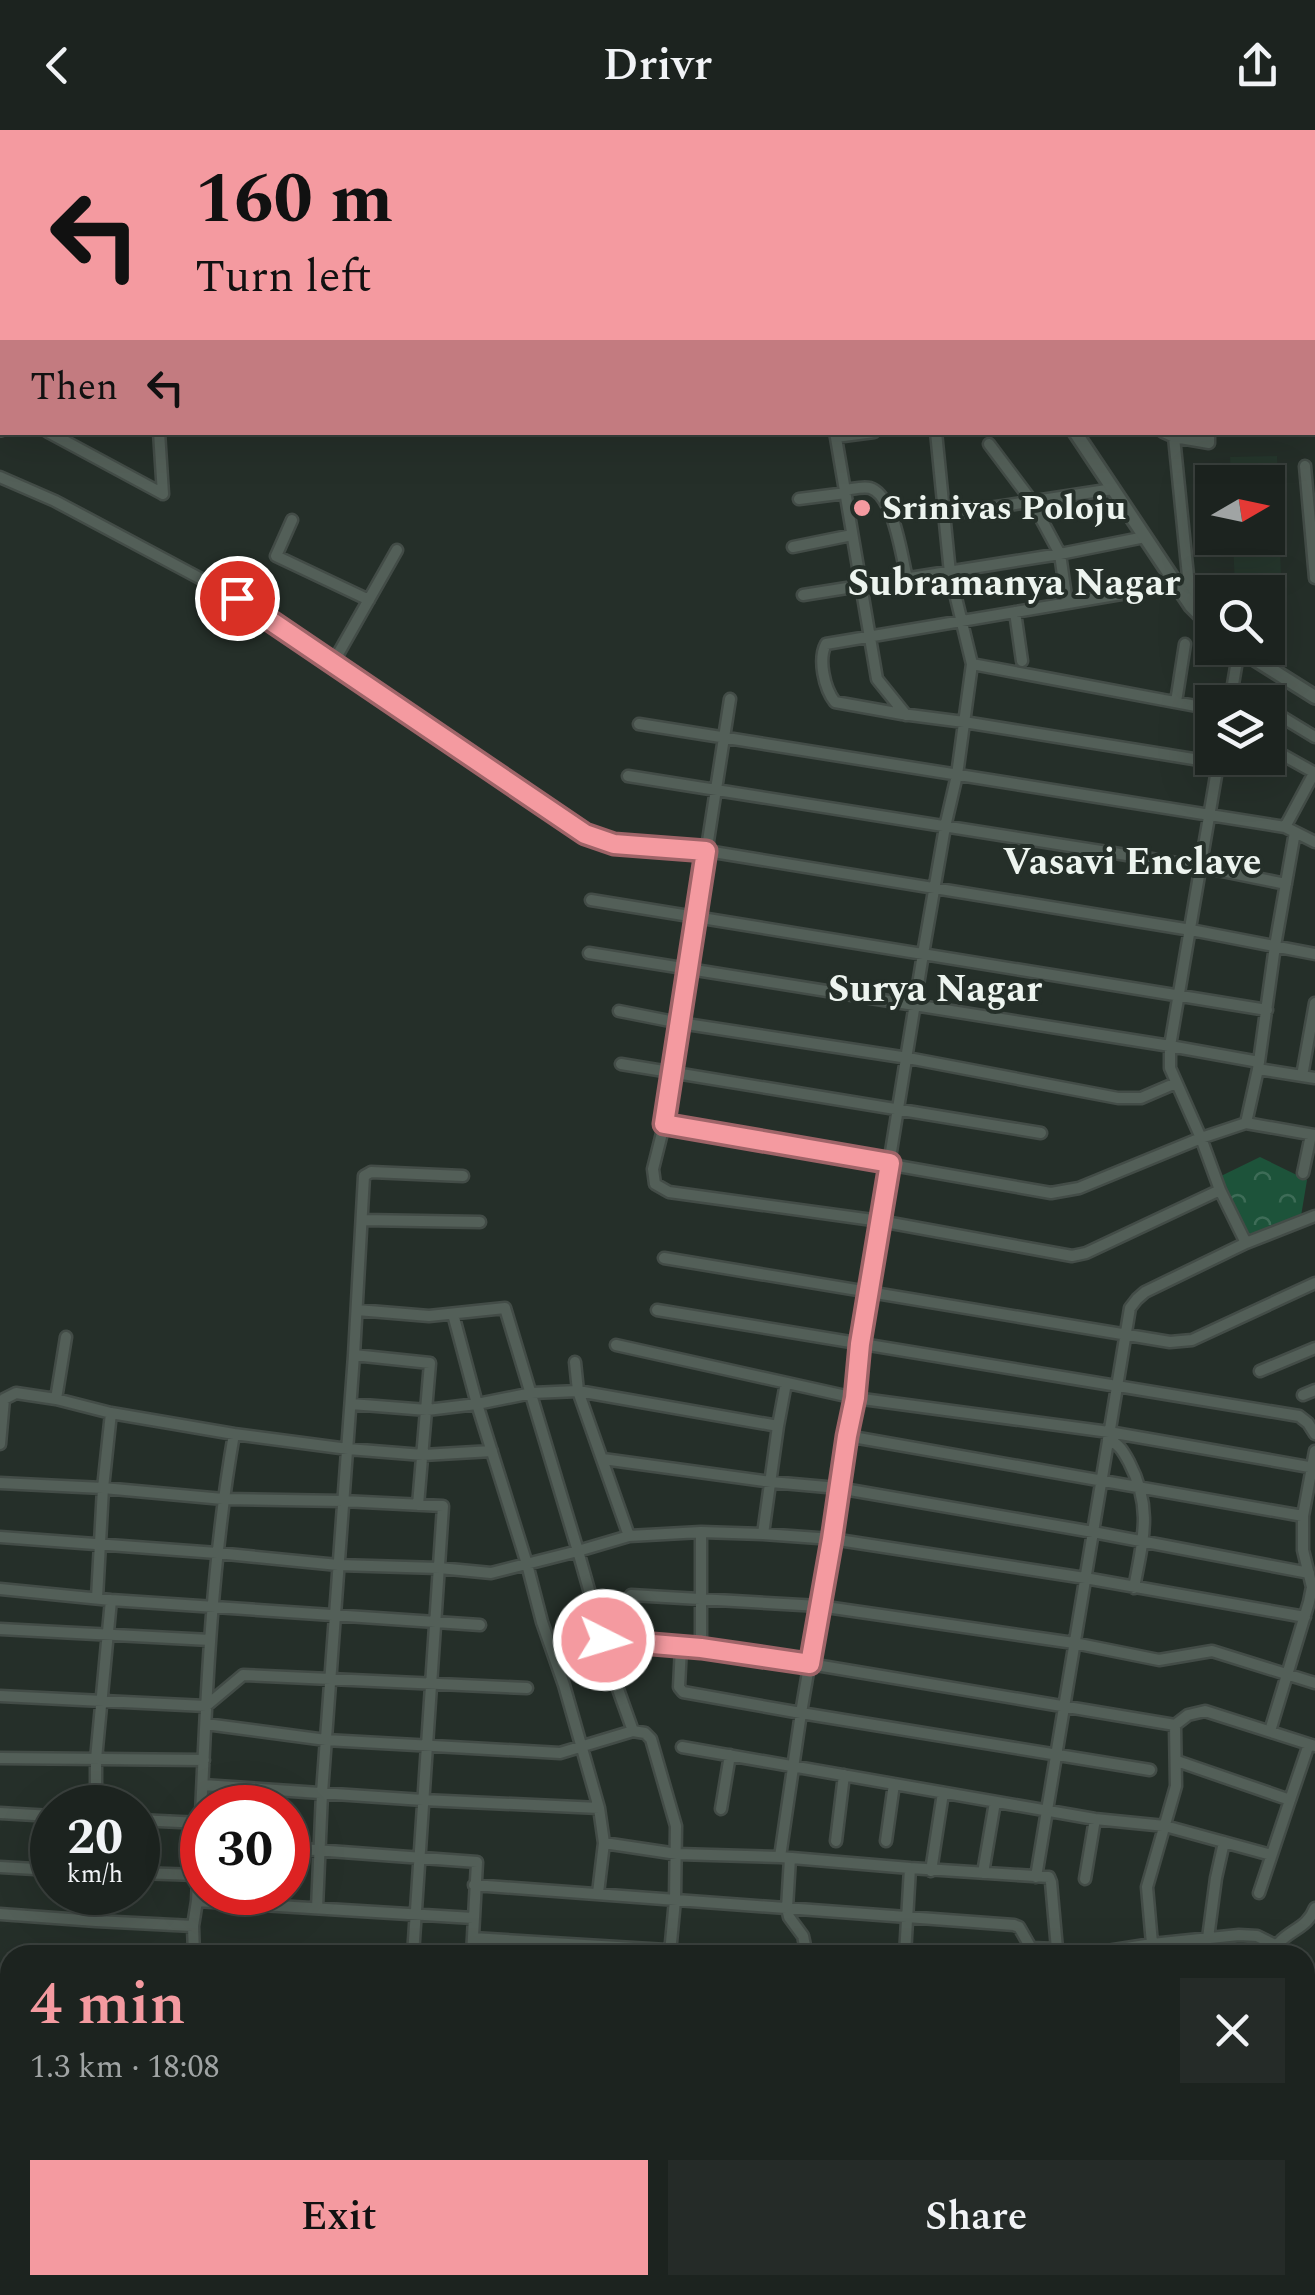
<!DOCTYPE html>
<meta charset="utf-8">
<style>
body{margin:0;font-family:Spectral,serif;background:#252b28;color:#f1f3f6;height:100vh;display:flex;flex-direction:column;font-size:38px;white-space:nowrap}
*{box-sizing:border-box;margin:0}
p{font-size:32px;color:#a0a4a4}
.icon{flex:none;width:55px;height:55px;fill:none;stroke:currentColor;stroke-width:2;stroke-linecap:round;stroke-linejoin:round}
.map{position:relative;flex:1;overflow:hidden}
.side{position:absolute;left:0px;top:1815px;width:1315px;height:350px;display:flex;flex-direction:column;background:#1c231f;border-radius:30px 30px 0 0;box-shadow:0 10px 40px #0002,0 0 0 2px #3a403d}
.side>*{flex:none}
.top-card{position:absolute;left:0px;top:0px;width:1315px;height:305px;box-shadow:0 10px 40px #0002,0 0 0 2px #3a403d;background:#f49aa0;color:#111;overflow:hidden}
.needle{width:65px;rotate:81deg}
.fabs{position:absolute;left:1195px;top:335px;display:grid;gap:20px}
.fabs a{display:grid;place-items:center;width:90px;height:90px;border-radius:0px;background:#1c231f;box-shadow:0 10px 40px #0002,0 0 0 2px #3a403d;font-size:50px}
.speed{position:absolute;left:30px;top:1655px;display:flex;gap:20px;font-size:50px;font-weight:700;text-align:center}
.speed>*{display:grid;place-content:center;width:130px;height:130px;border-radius:50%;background:#1c231f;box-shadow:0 10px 40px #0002,0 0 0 2px #3a403d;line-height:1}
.speed small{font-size:25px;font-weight:400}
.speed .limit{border:15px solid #d22;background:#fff;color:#111}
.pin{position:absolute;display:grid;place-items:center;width:85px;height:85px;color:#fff;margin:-42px;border:5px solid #fff;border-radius:50%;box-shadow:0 2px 10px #0007}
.me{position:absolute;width:110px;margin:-55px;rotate:95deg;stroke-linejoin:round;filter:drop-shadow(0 0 8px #0008)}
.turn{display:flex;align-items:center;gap:35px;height:210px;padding:0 30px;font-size:45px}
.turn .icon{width:130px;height:130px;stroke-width:2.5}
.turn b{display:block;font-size:70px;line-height:85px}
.then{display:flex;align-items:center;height:95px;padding:0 30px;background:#0003;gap:20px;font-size:38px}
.round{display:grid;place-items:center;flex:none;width:105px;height:105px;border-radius:0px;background:#252b28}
.head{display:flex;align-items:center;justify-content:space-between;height:170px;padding:0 30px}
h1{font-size:60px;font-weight:600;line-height:75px;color:#f49aa0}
.button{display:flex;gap:20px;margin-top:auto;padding:20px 30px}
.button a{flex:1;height:115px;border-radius:0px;background:#f49aa0;color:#111;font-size:40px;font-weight:600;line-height:115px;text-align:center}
.button a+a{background:#252b28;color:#f1f3f6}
header{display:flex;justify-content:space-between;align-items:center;height:130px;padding:0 30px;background:#1c231f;font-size:45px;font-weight:600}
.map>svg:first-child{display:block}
</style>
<header><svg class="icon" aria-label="back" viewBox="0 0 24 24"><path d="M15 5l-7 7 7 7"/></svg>Drivr<svg class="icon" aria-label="share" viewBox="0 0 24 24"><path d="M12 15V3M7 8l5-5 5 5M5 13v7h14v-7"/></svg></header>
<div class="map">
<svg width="1315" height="2165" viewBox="0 0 1315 2165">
<defs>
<pattern id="park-crowns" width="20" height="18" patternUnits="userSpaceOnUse" patternTransform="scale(2.5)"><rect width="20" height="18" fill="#1d533a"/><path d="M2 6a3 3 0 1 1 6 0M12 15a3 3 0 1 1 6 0" fill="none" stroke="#3e6c57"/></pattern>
</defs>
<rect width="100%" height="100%" fill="#252f29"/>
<path fill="#26372d" d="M1277 326 1283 504 1268 505V462H1235L1233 408H1268V352H1231L1230 327Z"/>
<path fill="url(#park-crowns)" d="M1260 1027 1307 1050 1300 1092 1248 1108 1221 1046Z"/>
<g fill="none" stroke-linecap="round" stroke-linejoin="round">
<g stroke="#434c47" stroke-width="15">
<path id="minor" d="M59 0V2
M435 0V2
M526 0 536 2
M614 0 619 2
M695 0 701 2
M856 0 860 2
M956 0 963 2
M1020 0 1021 2
M1089 0V2
M277 2V0
M335 2V0
M389 2V0
M587 2 588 0
M653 2 654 0
M975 2 978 0
M1243 2V0
M1290 2V0
M0 48H2
M1312 73H1315
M0 102H2
M1312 120H1315
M1312 183H1315
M0 186H2
M48 302 163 364
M159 302 163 364
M835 302 877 549 906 585
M1163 302 1174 307 1209 313V302
M836 307 874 302
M1174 307 1191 476
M989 314 1031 370 1060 424 1067 473
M1305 336 1315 448
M0 347 55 371 237 468 585 704 613 713 707 721 1191 800 1315 824
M845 360C853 359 863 356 870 358 894 365 902 428 907 449
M799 369 846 363
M944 385 1113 359
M292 390 276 426 369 470
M793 417 852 405
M1139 461 826 514C818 529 824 558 835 572L902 584 964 592 1218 633
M803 465 1060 424 1145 407
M1015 482 1022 531
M333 533 397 420
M972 534 1212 579
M730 569 664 995 653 1039 655 1054 669 1062 880 1091 1072 1126 1086 1123 1220 1060
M1176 572 1185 514
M1230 572 1239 519
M1282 587 1315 607
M639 594 1285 697 1315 712
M1274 620 1315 643
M628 646 1202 737 1286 754
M1285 697 1314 643
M1295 702 1275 816 1258 939 1315 948
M591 770 1267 880
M589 823 1170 916 1219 628
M619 881 680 893 908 928 1118 968H1141L1176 953
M621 934 1041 1003
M1258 939 1246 993 1315 1005
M1302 946 1315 873
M664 995 1051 1063 1079 1058 1201 1008 1246 993
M1303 1043 1311 1005
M363 1090 480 1092
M1246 1113 1220 1060 1201 1008 1170 938V916L1259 932
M664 1128 1170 1212 1192 1210 1315 1153
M357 1180 429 1186 505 1178 578 1421 629 1406 701 1402 763 1404 832 1409 1085 1448 1305 1487
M657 1180 1299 1286 1308 1293 1315 1304
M616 1215 855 1268 1109 1302 1315 1338
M354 1225 430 1233 418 1375
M575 1232 578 1261 629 1406
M1260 1241 1315 1218
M1303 1265 1315 1260
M56 1269 66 1207
M351 1274 427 1280 477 1274 453 1184
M847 1306 1303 1386 1315 1321
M1108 1309C1119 1314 1123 1321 1129 1332 1153 1378 1143 1409 1134 1458
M0 1314 4 1269 16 1263 56 1269 111 1283 234 1304 348 1319 423 1325 492 1321
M603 1329 771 1352 838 1358 1093 1402 1309 1443
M0 1353 103 1358 223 1369 343 1371 443 1376 413 1825
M701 1402V1518
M763 1404 778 1296
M0 1407 217 1423 338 1435 439 1438 491 1443 578 1421 614 1548 633 1601 560 1623 326 1610 206 1594
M0 1459 111 1470 480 1495
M631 1465 819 1476 1074 1513 1159 1530 1212 1521 1315 1553
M97 1468 103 1358 111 1283
M0 1499 210 1510
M603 1510 701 1518 810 1534 1175 1595 1188 1585 1205 1581 1315 1616
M681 1517 679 1557 683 1562 801 1583 1150 1640
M0 1566 206 1576 243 1545 527 1558
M633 1601 645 1603 651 1609 676 1696 675 1770 670 1823
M1270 1601 1309 1472 1312 1457 1303 1420V1386
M682 1617 1095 1689 1165 1696 1271 1725
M0 1628 204 1630
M1177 1631 1290 1670 1309 1614
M203 1655 423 1670 599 1678
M96 1678V1629L111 1470
M721 1679 730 1625
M0 1683 52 1686
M138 1690 201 1693
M836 1711 844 1645
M886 1711 894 1654
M604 1713 677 1724 780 1727 910 1738 905 1825
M288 1718 477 1732 472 1825
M780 1727 801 1583 855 1268 860 1213 923 824 945 697 957 645 972 534 950 443 936 302
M790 1728 787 1778 789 1787 803 1806 807 1825
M0 1737 52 1740
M910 1738 1049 1747 1051 1752 1057 1819 1060 1825
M931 1741 943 1663
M138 1743 198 1745
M983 1743 995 1672
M1036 1747 1130 1178 1137 1169 1145 1162 1246 1113 1315 1086
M1085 1749 1095 1689
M474 1755 1014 1795 1019 1797 1031 1818 1057 1819
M598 1763 604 1713 599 1678 564 1555 542 1492 527 1434 477 1274 532 1263 578 1261 778 1296 786 1253
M1259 1763 1290 1670
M197 1771 473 1788
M317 1778 322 1663 354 1225 364 1046 371 1042 463 1046
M0 1784 96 1791V1762
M96 1791 193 1796
M473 1808 748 1825
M1208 1808 1216 1748 1224 1712
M194 1825 193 1796 197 1771C205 1615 207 1458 234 1304
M1082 1825 1152 1814 1239 1805 1257 1806 1275 1815
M1153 1825 1147 1757 1176 1656 1175 1595
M1271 1825C1283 1799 1306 1802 1315 1778
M1305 1861H1315
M0 1876H10
M1305 1924H1315
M0 1935 10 1933
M1305 1983 1315 1982
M0 1995 10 1994
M1305 2042 1315 2041
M0 2048 10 2046
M0 2072H10
M1305 2103 1315 2102
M1183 2155 1184 2165
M661 2165 668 2155
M699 2165 700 2155
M758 2165 759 2155
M817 2165 818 2155
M876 2165 877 2155
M933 2165 934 2155
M992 2165 993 2155
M1262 2165 1315 2160"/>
</g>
<g stroke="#434c47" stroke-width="18">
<path id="tertiary" d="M751 0 754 2
M0 241 2 237
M1075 302 1191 476 1212 497
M1237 518 1315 567"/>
</g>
<g stroke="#434c47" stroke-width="22">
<path id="trunk" d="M153 2 155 0
M172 2 174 0
M0 275 2 271
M0 297 2 293"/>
</g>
<use href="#minor" stroke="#535f58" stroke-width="10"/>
<use href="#tertiary" stroke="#535f58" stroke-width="12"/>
<use href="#trunk" stroke="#32a272" stroke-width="18"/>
</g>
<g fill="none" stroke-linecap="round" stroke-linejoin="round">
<g stroke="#9f6468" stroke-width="25">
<path id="route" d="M237 468 585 704 614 714 706 721 664 994 890 1033 860 1214 855 1268 847 1306 832 1409 810 1534 701 1518 604 1510"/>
</g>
<use href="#route" stroke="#f49aa0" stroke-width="18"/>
</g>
<circle fill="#f49aa0" stroke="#252f29" stroke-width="4" cx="862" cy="378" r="10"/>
<g text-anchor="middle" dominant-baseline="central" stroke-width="8" stroke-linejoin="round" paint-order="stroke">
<g font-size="35" font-weight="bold" fill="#edf4ef" stroke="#252f29" text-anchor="start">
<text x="882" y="378">Srinivas Poloju</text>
</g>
<g font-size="38" font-weight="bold" fill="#edf4ef" stroke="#252f29">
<text x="1014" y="454">Subramanya Nagar</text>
<text x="1132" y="733">Vasavi Enclave</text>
<text x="935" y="860">Surya Nagar</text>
</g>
</g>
</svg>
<div class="fabs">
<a><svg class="needle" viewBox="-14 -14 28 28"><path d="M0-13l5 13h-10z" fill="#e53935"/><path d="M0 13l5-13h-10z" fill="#a0a4a4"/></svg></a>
<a><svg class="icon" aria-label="search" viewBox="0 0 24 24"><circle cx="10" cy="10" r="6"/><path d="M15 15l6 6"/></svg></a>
<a><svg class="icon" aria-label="layers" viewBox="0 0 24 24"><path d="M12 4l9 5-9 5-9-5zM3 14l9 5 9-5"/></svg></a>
</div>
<div class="speed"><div>20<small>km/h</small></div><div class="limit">30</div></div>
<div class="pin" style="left:237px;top:468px;background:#d93025"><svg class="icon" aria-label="arrive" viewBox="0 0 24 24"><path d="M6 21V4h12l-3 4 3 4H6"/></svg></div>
<svg class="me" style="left:604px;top:1510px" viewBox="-20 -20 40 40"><circle r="17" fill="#f49aa0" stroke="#fff" stroke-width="3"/><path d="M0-11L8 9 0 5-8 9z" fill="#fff"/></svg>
<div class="top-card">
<div class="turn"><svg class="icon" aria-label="left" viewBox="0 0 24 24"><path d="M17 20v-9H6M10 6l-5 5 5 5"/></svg><div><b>160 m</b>Turn left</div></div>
<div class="then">Then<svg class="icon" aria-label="left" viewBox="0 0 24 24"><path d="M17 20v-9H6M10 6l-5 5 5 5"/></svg></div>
</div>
<section class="side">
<div class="head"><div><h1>4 min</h1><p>1.3 km · 18:08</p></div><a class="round"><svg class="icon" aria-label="close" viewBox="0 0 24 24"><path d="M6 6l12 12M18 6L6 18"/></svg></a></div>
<div class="button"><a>Exit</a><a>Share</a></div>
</section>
</div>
